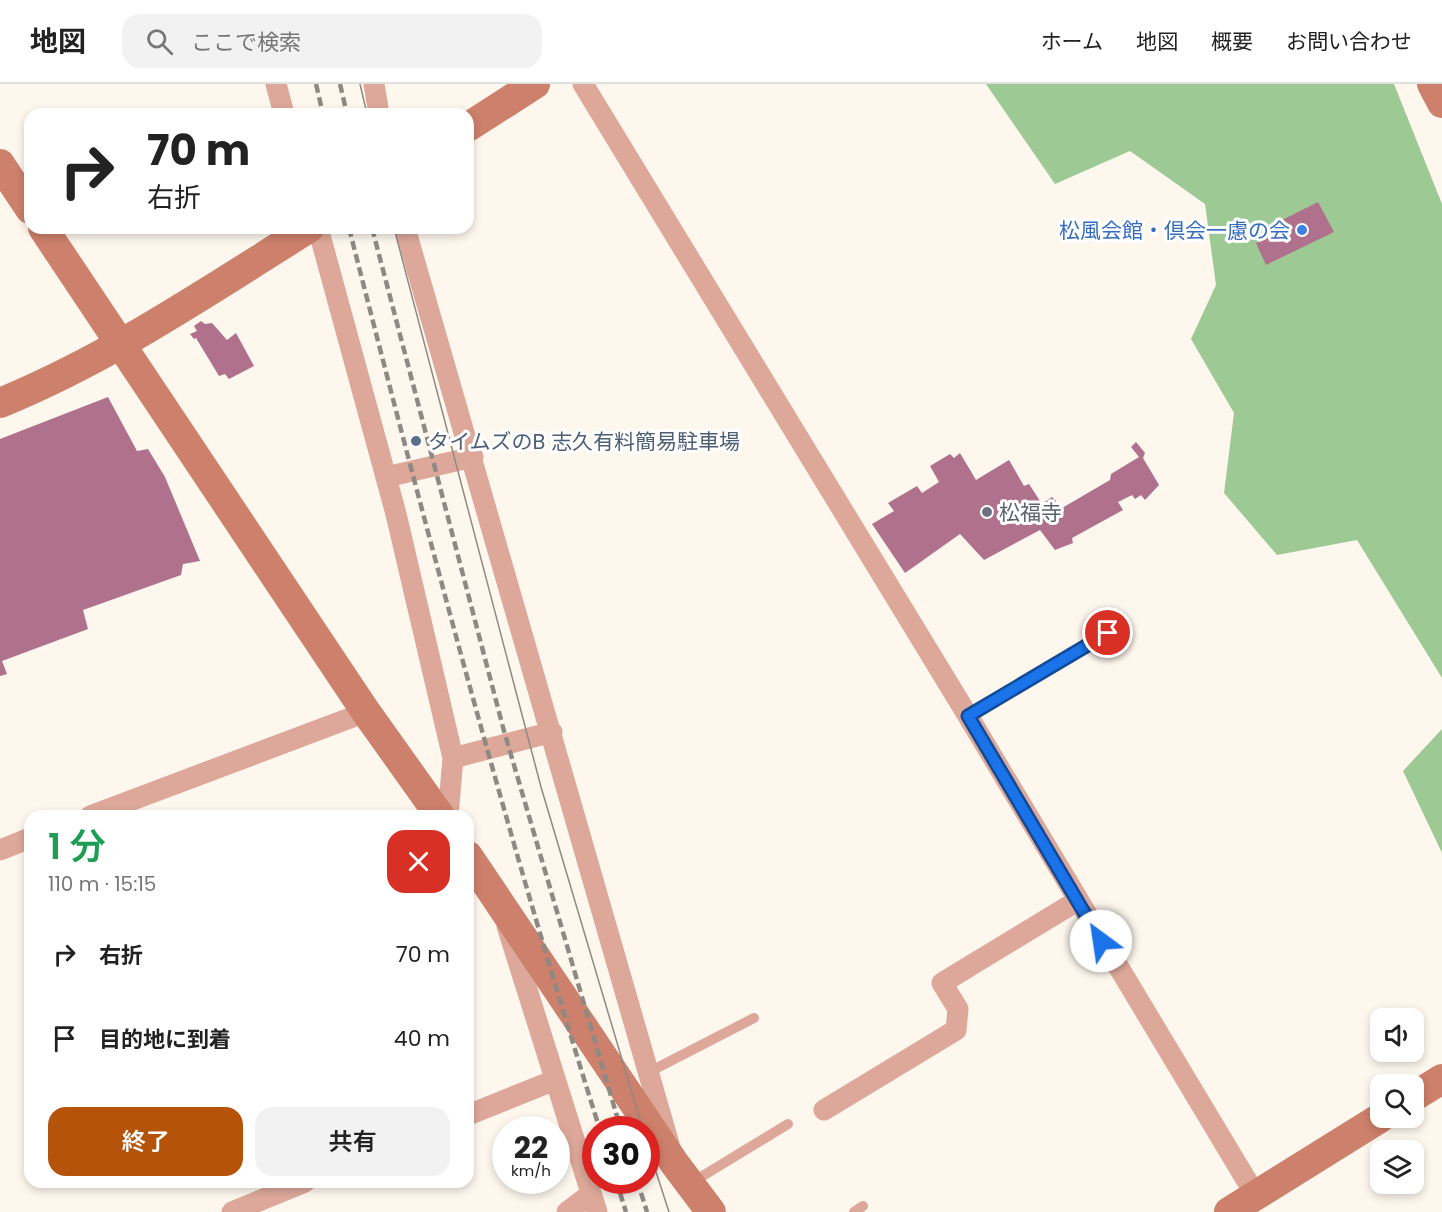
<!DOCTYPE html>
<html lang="ja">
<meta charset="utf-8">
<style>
body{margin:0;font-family:Poppins,"Noto Sans JP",sans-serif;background:#f2f2f2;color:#222;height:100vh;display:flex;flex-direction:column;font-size:22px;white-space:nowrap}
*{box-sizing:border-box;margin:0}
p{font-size:20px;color:#767676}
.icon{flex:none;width:33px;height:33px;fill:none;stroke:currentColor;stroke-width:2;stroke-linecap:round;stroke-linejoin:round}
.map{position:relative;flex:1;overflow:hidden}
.panel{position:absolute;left:24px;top:726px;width:450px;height:378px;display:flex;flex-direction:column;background:#fff;border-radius:18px;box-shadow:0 3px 9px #0003}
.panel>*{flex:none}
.top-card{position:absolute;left:24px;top:24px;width:450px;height:126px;border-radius:18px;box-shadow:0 3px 9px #0003;background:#fff;color:#222;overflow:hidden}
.tools{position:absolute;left:1370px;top:924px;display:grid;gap:12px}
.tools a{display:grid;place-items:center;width:54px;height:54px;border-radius:12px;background:#fff;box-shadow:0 3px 9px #0003;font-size:30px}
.speed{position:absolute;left:492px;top:1032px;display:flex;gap:12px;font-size:30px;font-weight:700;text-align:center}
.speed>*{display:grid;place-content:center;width:78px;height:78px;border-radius:50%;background:#fff;box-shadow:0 3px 9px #0003;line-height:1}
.speed small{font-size:15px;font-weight:400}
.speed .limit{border:9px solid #d22;background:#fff;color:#111}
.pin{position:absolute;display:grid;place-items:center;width:51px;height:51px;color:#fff;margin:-26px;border:3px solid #fff;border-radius:50%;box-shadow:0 2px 6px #0007}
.me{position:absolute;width:66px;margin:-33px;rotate:329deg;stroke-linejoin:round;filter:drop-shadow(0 0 4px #0008)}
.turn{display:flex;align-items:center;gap:21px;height:126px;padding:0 24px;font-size:27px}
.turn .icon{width:78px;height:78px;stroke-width:2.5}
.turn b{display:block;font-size:42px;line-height:51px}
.round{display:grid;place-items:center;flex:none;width:63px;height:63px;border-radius:18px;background:#f2f2f2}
.overview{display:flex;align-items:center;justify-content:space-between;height:102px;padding:0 24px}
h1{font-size:36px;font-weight:600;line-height:45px;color:#1e9e55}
.primary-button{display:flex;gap:12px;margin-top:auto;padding:12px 24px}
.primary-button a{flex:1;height:69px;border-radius:18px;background:#b45309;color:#fff;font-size:24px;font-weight:600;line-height:69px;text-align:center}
.primary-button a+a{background:#f2f2f2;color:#222}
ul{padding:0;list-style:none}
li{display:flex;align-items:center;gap:18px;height:84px;padding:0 24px}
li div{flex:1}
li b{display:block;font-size:22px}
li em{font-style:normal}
header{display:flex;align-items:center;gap:36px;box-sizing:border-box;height:84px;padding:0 30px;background:#fff;border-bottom:2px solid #e0e0e0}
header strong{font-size:28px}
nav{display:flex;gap:33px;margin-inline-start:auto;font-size:21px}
.search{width:420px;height:54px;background:#f2f2f2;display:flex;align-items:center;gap:15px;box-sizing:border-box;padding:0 21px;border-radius:18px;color:#767676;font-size:22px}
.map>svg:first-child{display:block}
</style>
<header>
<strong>地図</strong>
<div class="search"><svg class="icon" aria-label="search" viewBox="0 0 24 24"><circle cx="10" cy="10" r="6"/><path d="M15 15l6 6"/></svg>ここで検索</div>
<nav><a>ホーム</a><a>地図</a><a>概要</a><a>お問い合わせ</a></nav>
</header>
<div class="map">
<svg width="1442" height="1128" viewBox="0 0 1442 1128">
<rect width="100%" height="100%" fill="#fef7ee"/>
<path fill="#9cc994" d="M986 0H1394L1442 120V594L1357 456 1277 471 1224 409 1234 329 1191 255 1216 201 1205 120 1130 67 1055 100Z
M1442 645V769L1403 687Z"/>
<path fill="#b0718c" d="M1318 118 1334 148 1266 181 1256 159 1283 146 1278 138Z
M201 237 205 240 212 239 227 256 236 249 254 282 229 295 225 290 219 292 196 254 194 255 190 250 197 247 194 242Z
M108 313 137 367 148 365 165 393 200 477 183 480 181 491 83 526 88 545 2 577 7 590 0 592V355Z
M1136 358 1145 369 1143 374 1159 401 1145 416 1141 411 1135 415 1132 411 1118 418 1123 426 1072 454 1073 459 1055 466 1040 446 984 476 960 450 905 489 872 440 894 427 888 419 917 402 922 409 939 398 930 382 950 370 954 374 960 369 976 396 1009 376 1024 402 1029 400 1042 420 1052 413 1062 424 1110 396 1111 390 1139 373 1131 363Z"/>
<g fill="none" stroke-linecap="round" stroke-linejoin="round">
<path stroke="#dda89a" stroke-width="10" d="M968 632 1108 549
M649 988 754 934
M691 1099 788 1040
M854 1128 863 1122"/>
<path stroke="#dda89a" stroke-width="21" d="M276 0 284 30
M374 0 379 30
M583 0 968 632 1256 1112
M318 144 396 430 453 674 448 732
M405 144 669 1060
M386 393 473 373
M453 674 552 648
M90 732 366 628
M0 766 30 754
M507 842 597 1128
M824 1026 956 946 958 925 942 899 1077 817
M468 1031 555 996
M232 1128 305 1098
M567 1128 591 1110"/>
<path stroke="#cd806c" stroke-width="30" d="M1432 0 1442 19
M468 43 535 0
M0 80 30 125
M43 144 366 628 440 732
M0 319C110 274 208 207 309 144
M468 772 675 1080 711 1128
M1413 1013 1442 995
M1229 1128 1380 1034"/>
<path stroke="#8e8982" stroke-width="1.5" d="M360 0 367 30
M394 144 541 703 643 1046
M646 1057 669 1128"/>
<path stroke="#8e8982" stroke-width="4.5" stroke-dasharray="9 4.5" stroke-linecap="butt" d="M316 0 323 30
M340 0 347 30
M349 144C426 446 506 748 600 1046
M372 144 504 647 621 1046
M616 1096 626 1128
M637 1096 647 1128"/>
</g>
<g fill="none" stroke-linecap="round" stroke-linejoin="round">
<g stroke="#114b97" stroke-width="15">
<path id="route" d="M1101 857 968 632 1108 549"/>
</g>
<use href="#route" stroke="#1a73e8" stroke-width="10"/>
</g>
<circle fill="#3f7fe0" stroke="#fff" stroke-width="2" cx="1302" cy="146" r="6"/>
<circle fill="#5c6f8a" stroke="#fff" stroke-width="2" cx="416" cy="357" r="6"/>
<circle fill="#6b7280" stroke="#fff" stroke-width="2" cx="987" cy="428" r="6"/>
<g text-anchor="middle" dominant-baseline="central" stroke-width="6" stroke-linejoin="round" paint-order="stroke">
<g font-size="21" fill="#366cbe" stroke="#fff" text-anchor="end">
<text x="1290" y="146">松風会館・倶会一慮の会</text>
</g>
<g font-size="21" fill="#4e5e75" stroke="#fff" text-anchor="start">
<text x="428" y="357">タイムズのB 志久有料簡易駐車場</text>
</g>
<g font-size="21" fill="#5b616d" stroke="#fff" text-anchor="start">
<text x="999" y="428">松福寺</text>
</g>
</g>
</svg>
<div class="tools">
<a><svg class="icon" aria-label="sound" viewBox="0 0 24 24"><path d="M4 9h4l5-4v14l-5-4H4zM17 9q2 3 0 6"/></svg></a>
<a><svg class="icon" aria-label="search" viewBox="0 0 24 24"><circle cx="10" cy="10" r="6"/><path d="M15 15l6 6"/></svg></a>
<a><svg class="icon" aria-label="layers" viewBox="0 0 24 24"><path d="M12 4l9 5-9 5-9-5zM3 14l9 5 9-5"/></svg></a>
</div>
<div class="speed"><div>22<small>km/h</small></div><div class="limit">30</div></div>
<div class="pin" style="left:1108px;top:549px;background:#d93025"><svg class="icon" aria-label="arrive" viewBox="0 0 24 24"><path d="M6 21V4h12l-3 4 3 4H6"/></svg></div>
<svg class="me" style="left:1101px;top:857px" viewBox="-20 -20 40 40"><circle r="19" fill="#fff"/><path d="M0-13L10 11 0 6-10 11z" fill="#1a73e8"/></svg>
<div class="top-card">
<div class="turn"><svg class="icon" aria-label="right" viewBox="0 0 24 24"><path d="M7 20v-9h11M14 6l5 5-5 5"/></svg><div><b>70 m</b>右折</div></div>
</div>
<section class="panel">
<div class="overview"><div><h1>1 分</h1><p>110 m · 15:15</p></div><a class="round" style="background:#d93025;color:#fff"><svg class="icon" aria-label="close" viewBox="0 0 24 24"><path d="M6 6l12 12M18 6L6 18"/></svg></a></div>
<ul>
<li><svg class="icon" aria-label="right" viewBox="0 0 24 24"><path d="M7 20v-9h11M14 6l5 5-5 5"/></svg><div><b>右折</b></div><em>70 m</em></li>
<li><svg class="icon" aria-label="arrive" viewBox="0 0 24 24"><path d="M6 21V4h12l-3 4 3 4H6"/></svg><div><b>目的地に到着</b></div><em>40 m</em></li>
</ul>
<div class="primary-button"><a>終了</a><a>共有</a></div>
</section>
</div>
